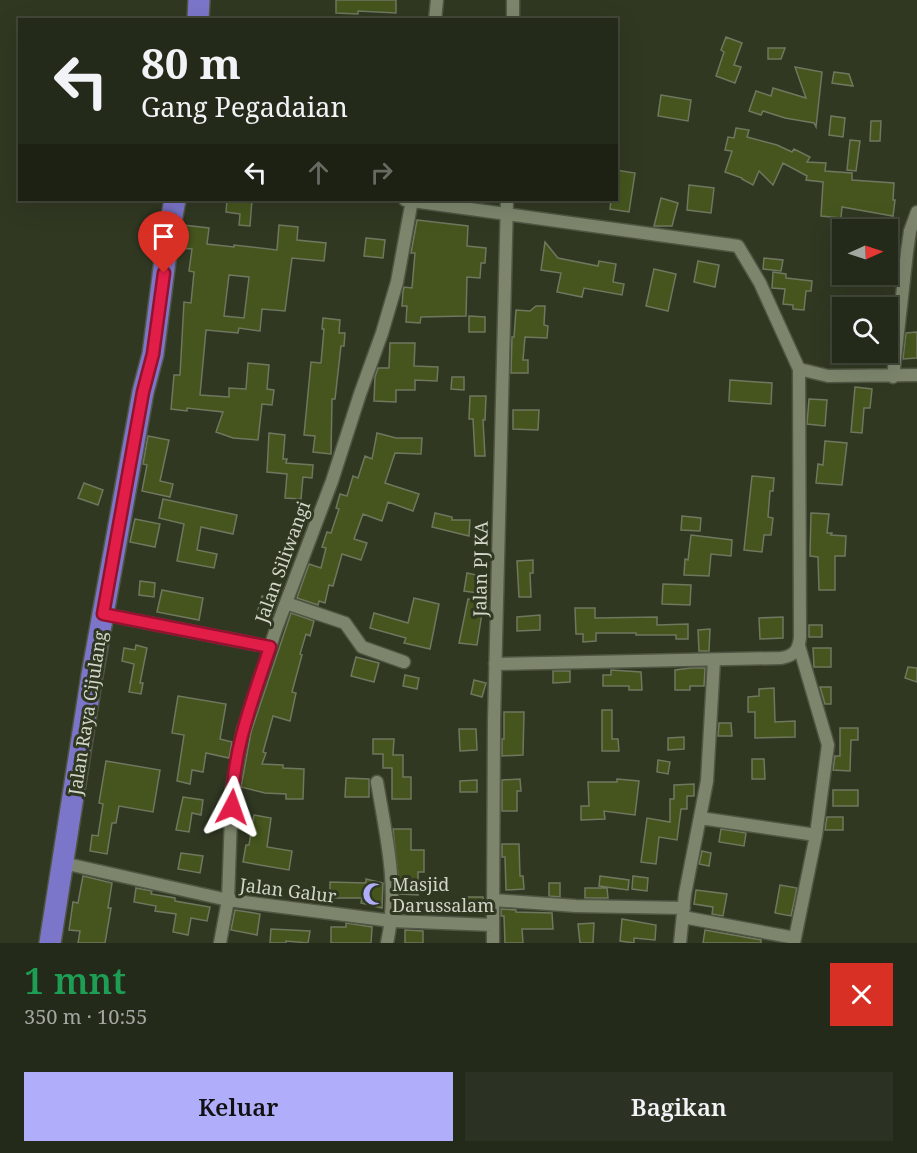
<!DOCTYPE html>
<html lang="id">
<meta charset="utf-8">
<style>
body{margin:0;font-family:"Noto Serif",serif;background:#2c3223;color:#f1f3f6;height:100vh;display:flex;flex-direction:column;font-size:22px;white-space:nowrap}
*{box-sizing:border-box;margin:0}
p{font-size:20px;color:#a3a7a2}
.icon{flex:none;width:33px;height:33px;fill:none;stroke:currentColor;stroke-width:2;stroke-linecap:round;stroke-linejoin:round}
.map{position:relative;height:943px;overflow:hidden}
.panel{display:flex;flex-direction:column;background:#242a1a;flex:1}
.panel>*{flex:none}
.banner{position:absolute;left:18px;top:18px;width:600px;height:183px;border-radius:0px;box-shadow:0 6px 24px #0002,0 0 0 2px #414639;background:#242a1a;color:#f1f3f6;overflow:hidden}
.needle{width:39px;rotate:87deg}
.fabs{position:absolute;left:832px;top:219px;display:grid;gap:12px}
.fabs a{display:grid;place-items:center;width:66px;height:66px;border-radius:0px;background:#242a1a;box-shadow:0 6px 24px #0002,0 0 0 2px #414639;font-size:30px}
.pin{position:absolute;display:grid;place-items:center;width:51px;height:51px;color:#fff;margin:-62px -26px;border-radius:50% 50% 50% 0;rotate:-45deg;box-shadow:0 0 6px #0007}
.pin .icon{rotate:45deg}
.me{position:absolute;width:66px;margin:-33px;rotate:4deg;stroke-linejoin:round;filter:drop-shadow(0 0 4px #0008)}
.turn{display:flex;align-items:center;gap:21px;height:126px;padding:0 24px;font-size:27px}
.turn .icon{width:78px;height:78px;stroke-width:2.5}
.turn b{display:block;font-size:42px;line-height:51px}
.lanes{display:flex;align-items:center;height:57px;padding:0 24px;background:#0003;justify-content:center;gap:30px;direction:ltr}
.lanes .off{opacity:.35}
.round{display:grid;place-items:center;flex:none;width:63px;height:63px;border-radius:0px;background:#2c3223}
.headline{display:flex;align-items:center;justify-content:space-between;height:102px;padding:0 24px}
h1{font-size:36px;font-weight:600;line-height:45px;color:#1e9e55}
.cta{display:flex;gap:12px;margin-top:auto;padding:12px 24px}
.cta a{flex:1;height:69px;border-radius:0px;background:#b0aefa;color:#111;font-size:24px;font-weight:600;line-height:69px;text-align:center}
.cta a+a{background:#2c3223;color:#f1f3f6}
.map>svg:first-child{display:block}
</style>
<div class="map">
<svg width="917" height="943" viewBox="0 0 917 943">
<rect width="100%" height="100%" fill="#303822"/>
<path fill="#45551d" stroke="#6f775f" stroke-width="1.5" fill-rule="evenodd" d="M336 0H396V13L358 11V14L336 13Z
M726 37 742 43 734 65 741 67 735 83 716 76 724 52 721 50Z
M768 48H785L781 59H768Z
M795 67 822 72 816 127 814 123 785 118 763 111 761 115 749 111 756 91 771 96 773 88 806 98Z
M834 72 849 74 853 86 832 83Z
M661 95 691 100 688 121 658 116Z
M831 116 845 118 843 137 829 135Z
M871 121H881L880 141H870Z
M736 128 749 130 747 137 777 145 792 152 794 149 810 157 807 162 826 163 825 171 852 173V180L894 183 893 200H895L893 216 842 207 841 218 821 216 823 182 806 180 807 176 783 163 773 185 759 171 753 185 742 179V178L725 172 732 151 725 150 728 137 734 138Z
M850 140 860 141 856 171 847 170Z
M616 170 635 173 629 212 610 209 611 200H616Z
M689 185 714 188 711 213 687 210Z
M661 198 678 203 672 226H654Z
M227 200H252L250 226 239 225 240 214 226 212Z
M417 220 468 226 467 246 486 248 485 263H481L480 278 467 277 466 316 421 317 420 323 406 322 407 306H402L403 292 404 287 412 288 415 253H411Z
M183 225 209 228 207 244 234 247V245L277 250 279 225 298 227 297 240 326 243 324 261 292 258 285 311 262 309 260 331 239 328 238 333 206 330 200 395 229 397V388L246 389 248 363 269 365 267 389 274 390 272 405 262 404 258 440 233 438 216 432 223 412 187 408V411L171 409 174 375H180L184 302 191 303 194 272 189 271 192 249 179 248ZM229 275 249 277 244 318 224 316Z
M366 238 385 240 383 258 364 256Z
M545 242 558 258 598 266 599 261 616 264 613 282 624 284 622 295 584 288 582 297 557 292 561 273 541 270Z
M764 258 783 260 781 271 763 269Z
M698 261 719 265 715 287 694 282Z
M654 269 676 274 668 311 646 306Z
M773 272 786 274V278L812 281 811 291H806L804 310 793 309V305L783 304 785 289 772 288Z
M536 306H545L544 325 548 326 547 338 525 337 523 360H528V373H511L512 337H514L516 310 530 311Z
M469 316 485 317V332H469Z
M323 318 340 320 339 333H345L344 346H341L335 399H332L331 454 313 452 315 436 304 435 311 362 321 363 324 329H322Z
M917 332V358L903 359 906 333Z
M390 343H415L414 366 438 367 437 381 415 380V390H396V402L374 401 375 377 378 368H389Z
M861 352H876V364H861Z
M452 377H464V390L451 389Z
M730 380 772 383 771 404 729 401Z
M855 387 872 389 870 408H864L862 433 851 432Z
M470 396H486L485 420H483L485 456H475L473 419H469Z
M809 399 827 400 825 426 807 424Z
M513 410H539L538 430 513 429Z
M269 433 285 435 283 459H287L286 463 313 465 312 478 303 477 301 499 285 498 287 474 267 472Z
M377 433 396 438H422L421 454 395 453 385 483 419 494 413 511 388 502 382 521 363 514 354 539 367 543 361 560 342 554 333 586 329 585 325 603 319 601 318 605 297 598 309 564 321 568 326 548 322 547 327 532 331 533 339 509 336 508 340 494 347 496 353 476 358 478 365 456 372 459Z
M148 436 169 440 160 481 173 484 170 497 142 491 147 465 143 464Z
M825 441 847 443 842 485 816 483 818 464 823 465Z
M752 476 774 478 773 491H770L768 517 773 518 771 535H764L762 552 744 550Z
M84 483 103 490 98 505 78 498Z
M163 499 237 515 233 534 201 527 197 550 217 554 214 568 177 561 184 524 159 518Z
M435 513 452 517V520H470L469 536 432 527Z
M811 513 829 514 827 533H832L831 535 846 536 845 556H835V590H819L818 557 810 556Z
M682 516 701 518 700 531 681 530Z
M135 519 160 524 155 547 130 542Z
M691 535 732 540 731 556 711 554 709 576 684 575 685 559 688 560Z
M533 560V573H530L531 597H519L517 561Z
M467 573 481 576 478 593 464 591Z
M140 581 155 583 154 597 139 595Z
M663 584 691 585 690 605 662 604Z
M162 590 203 598 199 620 157 612Z
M262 596 278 600 273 614 258 610Z
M414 598 439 604 430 649 404 643 406 638 370 628 374 613 408 623Z
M468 599 486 601 484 614 482 613 477 645 459 643Z
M575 608H595V618L657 617V625L688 624V639H676V635H636V633H596V641L583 642V634H576Z
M291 613 314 621 310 636 306 634 300 654 302 655 292 692 296 693 290 721 273 716 263 752 266 753 262 764 283 765V768L304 769 303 799H286V794L265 793 241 787 251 732Z
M540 615V630L517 631V617Z
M783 617V638L760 639 759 618Z
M809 625H822V637H809Z
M710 629 709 651H699L698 630Z
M136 645 147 648 140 683H143L141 694 129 692 134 664 122 661 124 648 135 650Z
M813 648H831V667H814Z
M356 657 379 663 374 682 351 676Z
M908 667 917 668V682L905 678Z
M691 668H705L704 686H690V690H675V670Z
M611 670 641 672 642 690H629V686H603V675H611Z
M553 671H570V682L553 683Z
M405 675 419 678 417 689 403 686Z
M474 680 486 683 482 697 471 694Z
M820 687H831V704H825Z
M774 688 775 722 795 721V737L755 738V712H748V697L759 696V689Z
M178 696 226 704 220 739 232 742 229 758 206 753 203 772 192 770 190 784 177 781 184 735 172 733Z
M602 710H612V739H618L619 751H602Z
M504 712H524L523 755 502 756V739H504Z
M719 723H731L732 736H718Z
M840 728H858V740H851L850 771 833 770 835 756H840Z
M459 729H476L477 750 460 751Z
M684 737V749L668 750V738Z
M373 739H394L393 755H403V777H411V799H392V768H383V754H373Z
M752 759H764L765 779H752Z
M658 760 670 762 668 774 657 772Z
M106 761 160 770 153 812 119 806 116 823H112L107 854 90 851 92 835 98 836 103 804 99 803Z
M346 778 369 779V797H345Z
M520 779 521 791H517V811H502V780Z
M617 779 639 781 635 815 604 811 605 819 581 820V806H589L588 782H617Z
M477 780V792H460V781Z
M694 784V796H687V809H681L677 840 659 837 656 864 641 862 647 818 670 822V799H674V785Z
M833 790H858V806H833Z
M183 797 203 800 201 815 192 813 189 832 176 830Z
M254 815 271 818 267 847 292 851 289 870 243 862 246 845H249Z
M827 817H843V830H825Z
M393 829H411V850H424V872H418V895L400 894Z
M721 829 746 833 744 846 719 842Z
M502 844H519L520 876H523L524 889 506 890 505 857H502Z
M702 851 711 853 709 866 699 864Z
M181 853 203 856 200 873 178 869Z
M83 876 112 883 108 908H111L105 943H78L80 931 69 930 73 902 78 903Z
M600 876 629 880 628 890 599 886Z
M633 876 648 878 647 891 632 889Z
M366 879 383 883 382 908 361 903 362 898H330V882L366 883Z
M549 883H560V897L549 896Z
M780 885 797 888 791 916 775 913Z
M136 888 152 891 151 894 175 898V901L210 907 207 921 191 918 188 935 173 932 176 914 155 911 156 906 134 902Z
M585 888H607L608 898H585Z
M696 890 727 894 723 916 712 914 713 907 694 904Z
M463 897H483V912H463Z
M501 909 516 910V912L552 913 553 929H522L523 943H505L504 916H501Z
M235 910 260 914 257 935 231 930Z
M622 919 656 925 655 940 634 938V943L620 941Z
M346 923 372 927 371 943H331V927H346Z
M594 923 593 943H580L578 924Z
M271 929 310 931 308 943 286 941V943H270Z
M405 930 423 931V943H405Z
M705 930 761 940V943H703Z"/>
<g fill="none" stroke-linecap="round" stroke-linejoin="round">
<g stroke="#505643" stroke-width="15">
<path id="street" d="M435 20 437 0
M513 20V0
M405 200 738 246 760 283 799 369 828 376 917 375
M893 377 907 252 910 231 917 212
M286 603 345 623 362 647 404 662
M103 614 270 647
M495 664 781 658C794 656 799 650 800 637L799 369
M377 782C386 835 399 889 387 943
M700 818 816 835
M63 863 228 900 392 921 493 925V943
M493 900 576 906 684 908
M683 917 795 938
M493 925 494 721 507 200
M220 943 228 900 232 788 243 730 276 629 332 481 360 394 382 333 397 282 412 200
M680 943 685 894 707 781 714 660
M794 943 816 835 828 745 799 646"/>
</g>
<g stroke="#505643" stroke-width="24">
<path id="highway" d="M198 20 199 0
M50 943 92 675 143 392 153 354 168 237 175 200"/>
</g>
<use href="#street" stroke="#7d866d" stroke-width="12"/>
<use href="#highway" stroke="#7c76ca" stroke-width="21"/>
</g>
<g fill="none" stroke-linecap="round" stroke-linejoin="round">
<g stroke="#92132f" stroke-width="15">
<path id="route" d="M164 273 153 354 143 392 103 614 270 647C253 699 232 751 232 807"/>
</g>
<use href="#route" stroke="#e11d48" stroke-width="10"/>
</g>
<defs>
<g id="mosque-bare" transform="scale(1.8)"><path d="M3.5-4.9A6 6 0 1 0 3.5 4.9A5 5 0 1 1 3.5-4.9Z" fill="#b0aefa" stroke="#303822" stroke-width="2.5" paint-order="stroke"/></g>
</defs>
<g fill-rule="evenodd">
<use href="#mosque-bare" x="374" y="894"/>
</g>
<g text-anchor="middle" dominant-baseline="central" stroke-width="6" stroke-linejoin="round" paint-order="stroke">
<g font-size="18" fill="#d1d6c9" stroke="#303822">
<text transform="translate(282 562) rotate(-70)">Jalan Siliwangi</text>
<text transform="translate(480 569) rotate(-89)">Jalan PJ KA</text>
<text transform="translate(87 713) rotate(-81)">Jalan Raya Cijulang</text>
<text transform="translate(288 890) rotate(7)">Jalan Galur</text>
</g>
<g font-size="18" fill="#d1d6c9" stroke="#303822" text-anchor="start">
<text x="392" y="884">Masjid<tspan x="392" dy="21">Darussalam</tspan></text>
</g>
</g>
</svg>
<div class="fabs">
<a><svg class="needle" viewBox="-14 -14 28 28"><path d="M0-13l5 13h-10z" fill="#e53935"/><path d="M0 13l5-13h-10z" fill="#a3a7a2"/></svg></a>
<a><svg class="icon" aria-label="search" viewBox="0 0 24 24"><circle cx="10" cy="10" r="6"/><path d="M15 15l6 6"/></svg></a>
</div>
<div class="pin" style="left:164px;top:273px;background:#d93025"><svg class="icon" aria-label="arrive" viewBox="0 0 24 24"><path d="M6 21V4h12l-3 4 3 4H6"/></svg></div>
<svg class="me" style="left:232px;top:807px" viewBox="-20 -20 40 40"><path d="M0-17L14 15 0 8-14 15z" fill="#e11d48" stroke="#fff" stroke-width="4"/></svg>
<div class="banner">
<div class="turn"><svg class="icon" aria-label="left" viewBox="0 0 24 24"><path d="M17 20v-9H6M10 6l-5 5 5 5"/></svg><div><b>80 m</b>Gang Pegadaian</div></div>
<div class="lanes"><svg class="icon" aria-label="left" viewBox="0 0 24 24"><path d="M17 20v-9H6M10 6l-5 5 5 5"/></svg><svg class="icon off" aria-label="ahead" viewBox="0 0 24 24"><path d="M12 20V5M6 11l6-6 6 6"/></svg><svg class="icon off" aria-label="right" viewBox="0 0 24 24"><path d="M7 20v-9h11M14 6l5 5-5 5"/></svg></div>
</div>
</div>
<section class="panel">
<div class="headline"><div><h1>1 mnt</h1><p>350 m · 10:55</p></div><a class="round" style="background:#d93025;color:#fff"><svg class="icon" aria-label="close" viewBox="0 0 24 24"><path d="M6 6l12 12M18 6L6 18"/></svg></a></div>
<div class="cta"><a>Keluar</a><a>Bagikan</a></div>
</section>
